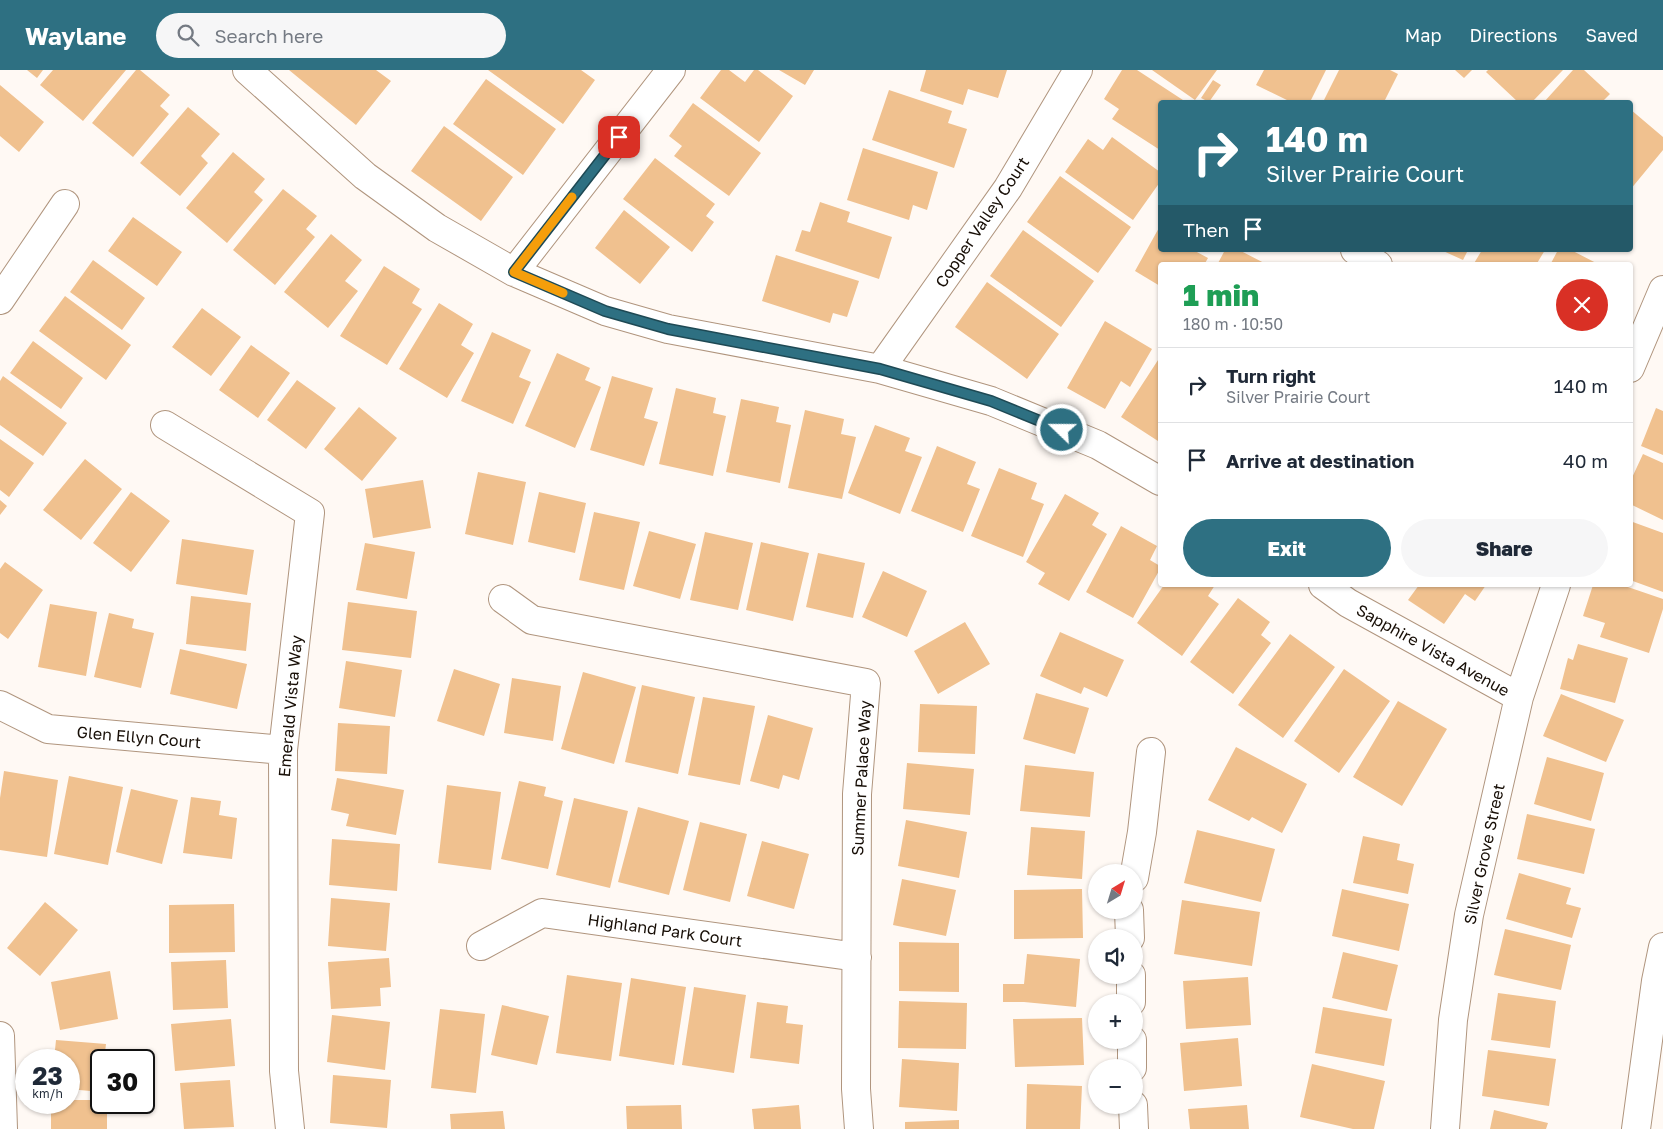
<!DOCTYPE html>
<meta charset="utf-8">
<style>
body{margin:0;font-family:"Golos Text",sans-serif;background:#f6f6f7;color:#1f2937;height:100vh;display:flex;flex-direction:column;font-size:19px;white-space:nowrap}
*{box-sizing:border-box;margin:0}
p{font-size:16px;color:#747a83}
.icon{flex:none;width:28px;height:28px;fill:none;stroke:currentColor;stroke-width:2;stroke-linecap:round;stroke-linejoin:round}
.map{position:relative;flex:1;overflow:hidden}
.drawer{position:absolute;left:1158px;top:192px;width:475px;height:325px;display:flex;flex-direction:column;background:#fff;border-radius:5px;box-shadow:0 1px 4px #0004}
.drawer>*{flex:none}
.top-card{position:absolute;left:1158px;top:30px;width:475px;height:152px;border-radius:5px;box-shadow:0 1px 4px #0004;background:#2e7082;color:#fff;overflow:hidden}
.needle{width:32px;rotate:38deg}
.buttons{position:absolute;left:1088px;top:794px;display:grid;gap:10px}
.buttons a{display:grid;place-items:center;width:55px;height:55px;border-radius:50%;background:#fff;box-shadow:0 1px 4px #0004;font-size:25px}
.speed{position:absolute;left:15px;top:979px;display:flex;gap:10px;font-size:25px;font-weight:700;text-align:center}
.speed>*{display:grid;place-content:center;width:65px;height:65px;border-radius:50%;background:#fff;box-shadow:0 1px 4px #0004;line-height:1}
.speed small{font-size:12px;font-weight:400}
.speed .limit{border:2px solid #111;border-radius:8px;background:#fff;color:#111}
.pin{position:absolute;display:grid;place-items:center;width:42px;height:42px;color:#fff;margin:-21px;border-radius:10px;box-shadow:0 2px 8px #0006}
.me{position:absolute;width:55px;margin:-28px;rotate:292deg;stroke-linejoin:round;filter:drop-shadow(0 0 4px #0008)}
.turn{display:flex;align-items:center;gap:18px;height:105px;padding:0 25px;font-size:22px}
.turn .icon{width:65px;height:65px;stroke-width:2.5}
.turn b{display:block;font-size:35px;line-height:42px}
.then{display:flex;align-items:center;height:48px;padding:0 25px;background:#0003;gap:10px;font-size:19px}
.round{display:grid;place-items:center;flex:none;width:52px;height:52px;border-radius:26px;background:#f6f6f7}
.overview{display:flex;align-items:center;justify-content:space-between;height:85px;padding:0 25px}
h1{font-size:30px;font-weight:800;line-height:38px;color:#1e9e55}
.cta{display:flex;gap:10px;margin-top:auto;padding:10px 25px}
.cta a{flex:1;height:58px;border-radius:30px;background:#2e7082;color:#fff;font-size:20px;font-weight:800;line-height:58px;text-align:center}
.cta a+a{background:#f6f6f7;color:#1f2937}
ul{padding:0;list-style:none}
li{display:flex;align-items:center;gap:15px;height:75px;padding:0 25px;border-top:1px solid #e0e1e3}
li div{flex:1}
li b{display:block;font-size:19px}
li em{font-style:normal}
header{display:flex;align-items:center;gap:30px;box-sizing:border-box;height:70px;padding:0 25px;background:#2e7082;color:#fff}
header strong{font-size:24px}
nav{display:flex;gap:28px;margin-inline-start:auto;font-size:18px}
.search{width:350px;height:45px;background:#f6f6f7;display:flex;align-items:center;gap:12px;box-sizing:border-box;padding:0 18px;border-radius:28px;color:#747a83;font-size:19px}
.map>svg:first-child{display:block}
</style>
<header>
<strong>Waylane</strong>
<div class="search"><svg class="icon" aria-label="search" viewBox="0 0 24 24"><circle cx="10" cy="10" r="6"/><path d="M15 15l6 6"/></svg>Search here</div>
<nav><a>Map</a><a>Directions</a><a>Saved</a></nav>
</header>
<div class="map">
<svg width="1663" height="1059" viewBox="0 0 1663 1059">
<rect width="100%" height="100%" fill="#fff9f4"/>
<path fill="#f0c18f" d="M27 0H43L37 8Z
M53 0H126L83 51 40 15Z
M136 0H140L170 25 160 36 169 44 133 87 92 53Z
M289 0H376L391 11 356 55Z
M488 0H581L595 10 563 54Z
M721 0H729L745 12 754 0H758L793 26 759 72 700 28Z
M779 0H814L805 15Z
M926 0H1007L998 28 968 19 963 35 920 21Z
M1122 0H1137L1186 32H1160V80L1112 49 1119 39 1104 29Z
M1152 0H1217L1195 30Z
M1264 0H1326L1310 32H1291L1256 15Z
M1339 0H1390L1398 4 1384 32H1323Z
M1455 0H1472L1464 8Z
M1488 0H1563L1532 32H1518L1486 2Z
M1573 0H1584L1610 24 1602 32H1544Z
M486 9 556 59 523 105 453 54Z
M1213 10 1221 15 1209 32 1201 28Z
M0 15 44 52 19 82 0 66Z
M889 20 952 41 948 53 967 59 954 98 872 70Z
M693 33 761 83 729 126 674 86 682 76 669 66Z
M188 37 220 64 201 86 208 93 180 126 140 93Z
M1630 39 1663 67V80L1630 120Z
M444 56 513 107 481 151 411 101Z
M1112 67 1160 102V112L1133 150 1065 102 1088 69 1103 80Z
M863 78 938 102 927 140 913 135 909 150 847 130Z
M233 82 265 109 254 122 263 130 227 173 186 138Z
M655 88 715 134 706 146 714 152 692 182 623 129Z
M1060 106 1131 157 1098 203 1027 152Z
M283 119 317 146 306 159 315 167 275 215 233 180Z
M820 132 850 142 847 152 892 167 879 209 795 181 802 160 810 162Z
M624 140 670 177 640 214 595 178Z
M133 147 182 182 157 216 108 181Z
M1160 156V180H1195V181L1208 188 1204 195H1160V216L1135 201Z
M1023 160 1094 211 1061 257 990 206Z
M331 164 362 190 345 211 358 221 328 258 284 222Z
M1225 180H1239L1268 195H1217Z
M1441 180H1468L1463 190Z
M1482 180H1545L1536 195H1473Z
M1558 180H1571L1600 195H1550Z
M776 185 859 211 847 247 833 243 830 253 762 231Z
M93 190 145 228 122 260 70 222Z
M384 196 420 219 412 233 422 239 387 295 340 266Z
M987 212 1059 264 1027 309 955 257Z
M65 226 131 275 106 310 39 261Z
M439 233 473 254 461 275 474 283 447 328 399 299Z
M202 238 241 267 211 306 172 277Z
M1105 251 1152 279 1130 317 1121 311 1105 339 1067 318Z
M492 262 531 280 519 307 531 312 513 354 461 331Z
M33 271 83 308 61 339 10 303Z
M251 275 290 303 258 348 219 320Z
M557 283 590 298 585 310 601 317 575 378 525 356Z
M1160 287V368L1158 371 1121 347Z
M3 306 67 353 43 386 0 355V311Z
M612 306 653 318 644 348 658 352 644 396 590 380Z
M297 310 336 338 306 379 267 350Z
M676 318 716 328 713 343 726 346 713 406 659 394Z
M741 329 779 337 776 352 791 355 780 413 726 402Z
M359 337 397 368 362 411 324 379Z
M1656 338 1663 341V385L1641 376Z
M805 340 844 349 841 364 856 367 842 429 788 418Z
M875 355 910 368 905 381 922 387 900 444 848 423Z
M0 369 34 393 9 427 0 420Z
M937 376 976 392 967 414 980 419 963 462 911 441Z
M1643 384 1663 393V450L1630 434V412Z
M85 389 122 419 81 470 43 440Z
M999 398 1037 413 1031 429 1044 434 1023 487 971 466Z
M478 402 526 412 513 475 465 464Z
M423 410 431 458 373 468 365 419Z
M131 422 170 451 131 502 93 473Z
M539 422 586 433 575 483 528 472Z
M1065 424 1099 443 1092 455 1107 464 1069 531 1038 514 1045 503 1026 492Z
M0 430 7 436 0 445Z
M594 442 640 452 624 520 579 510Z
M1630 451 1663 463V522L1630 510Z
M1121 456 1157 476 1150 490 1160 496V499L1133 548 1086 522Z
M649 461 696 474 680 529 633 516Z
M705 462 753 473 738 540 690 530Z
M182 469 254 480 247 525 176 514Z
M761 472 809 483 793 551 746 540Z
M365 473 415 482 407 529 356 520Z
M818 483 865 493 853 548 806 537Z
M5 492 43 520 8 569 0 563V499Z
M883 501 927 521 907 567 862 547Z
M1164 515H1215L1208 526 1219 534 1182 586 1137 553Z
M1419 515H1486L1475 531 1465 524 1444 554 1408 530Z
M1593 515H1622L1663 529V539L1649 583 1600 567 1605 553 1583 546Z
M191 526 251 533 246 581 186 574Z
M1238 528 1270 552 1261 565 1271 573 1233 624 1190 592Z
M348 532 417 541 411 588 342 580Z
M50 534 97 542 86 606 38 597Z
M109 543 134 549 132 558 154 563 141 618 94 607Z
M965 552 990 594 938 624 914 581Z
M1060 562 1124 590 1107 627 1084 617 1081 624 1040 606Z
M1290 564 1335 597 1283 668 1238 635Z
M1578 574 1628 588 1615 633 1560 619 1568 588 1573 590Z
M180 579 247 594 237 639 170 624Z
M346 591 402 600 395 647 339 638Z
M454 599 500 614 484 666 437 651Z
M1344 599 1390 631 1339 703 1294 671Z
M583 602 636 617 614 694 561 679Z
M512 608 561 616 553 671 504 663Z
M642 615 695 627 678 704 625 692Z
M1036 623 1089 638 1075 684 1023 669Z
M1561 624 1624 650 1606 692 1543 666Z
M703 627 755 636 740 715 688 705Z
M1398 631 1447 659 1402 736 1353 707Z
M920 634 977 636 975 684 918 682Z
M768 645 813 658 799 710 783 705 779 719 750 711Z
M338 653 390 656 387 704 335 701Z
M1236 677 1307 714 1282 763 1252 747 1249 751 1208 730Z
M1547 687 1604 703 1591 751 1534 734Z
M907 693 974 699 970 745 903 739Z
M1025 695 1094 702 1090 747 1020 741Z
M4 701 58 710 47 787 0 780V728Z
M69 706 123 717 108 795 54 784Z
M337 708 404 720 396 765 346 756 349 744 331 740Z
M519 711 546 717 544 726 563 731 548 799 501 789Z
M447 715 501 722 491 800 438 793Z
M131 719 178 730 162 794 116 782Z
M191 727 221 731 219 745 237 748 232 789 183 783Z
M574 728 628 741 610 818 556 805Z
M638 737 689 751 669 825 618 812Z
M1527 744 1595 759 1584 804 1517 789Z
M906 750 967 762 959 808 898 796Z
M700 752 747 764 730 832 683 820Z
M1031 757 1085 761 1082 809 1027 805Z
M1197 760 1275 779 1261 832 1184 813Z
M1363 766 1400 774 1397 790 1414 794 1408 824 1353 813Z
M332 769 400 774 397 821 329 815Z
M762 771 809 784 794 839 747 826Z
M1519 803 1571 818 1566 834 1581 838 1572 868 1506 849Z
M902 809 956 820 946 866 893 855Z
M1082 819 1083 868 1014 869V820Z
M1342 819 1409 834 1399 881 1332 866Z
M331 828 390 833 386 881 328 876Z
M1182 830 1260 842 1252 896 1174 884Z
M45 832 78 860 40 906 7 878Z
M234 834 235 882 169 883V835Z
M1505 859 1571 875 1561 920 1494 905Z
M899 872 959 873V922L899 921Z
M1343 882 1398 895 1387 941 1332 928Z
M1027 884 1080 889 1076 937 1024 932H1003V914H1024Z
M389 888 391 917 380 918 381 936 331 939 328 892Z
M226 890 228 938 173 940 171 892Z
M110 901 118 949 60 960 51 912Z
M567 905 622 913 611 991 556 983Z
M1248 907 1251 955 1186 959 1183 911Z
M631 908 686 917 674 995 619 986Z
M694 917 746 925 734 1003 682 995Z
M1498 923 1556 931 1550 978 1491 970Z
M899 931 967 933 966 979 898 978Z
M757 932 788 936 786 953 803 955 799 994 750 988Z
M502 935 549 946 537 995 491 985Z
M1323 937 1392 949 1384 996 1315 983Z
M440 939 485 944 476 1023 431 1018Z
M332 945 390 952 385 1000 327 992Z
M1082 948 1084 995 1015 997 1013 949Z
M231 949 235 996 175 1001 171 954Z
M1238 968 1242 1016 1184 1021 1180 973Z
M56 970 106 974 104 990H101V1022L69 1019V990H54Z
M1488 980 1556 989 1549 1036 1482 1026Z
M902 989 959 993 957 1041 899 1037Z
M1312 994 1385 1011 1374 1059H1353L1300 1047Z
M333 1005 391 1010 387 1058 330 1053Z
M230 1010 234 1057 184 1059 180 1013Z
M1027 1014 1082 1016 1080 1059H1026Z
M69 1030H101V1032H107V1059H51V1032H69Z
M681 1035 682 1059H627L626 1036Z
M799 1035 801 1059H754L752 1039Z
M1247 1035 1249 1059H1190L1188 1039Z
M1494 1040 1548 1053 1546 1059H1490Z
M503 1041 505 1059H451L450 1044Z
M959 1050V1059H905V1052Z"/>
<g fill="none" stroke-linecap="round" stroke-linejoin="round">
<g stroke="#b0957e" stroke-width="30">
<path id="street" d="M247 0 365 106 437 158 514 202 605 241 668 259 880 299 991 331 1098 375 1160 411
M1355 180 1378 195
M514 202 671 0
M0 230 65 134
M1630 298 1663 220
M880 299 1008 118 1078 0
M165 355 310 443 283 680 284 1001 290 1059
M1323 515 1348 533 1519 627
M503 529 532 550 866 613 857 724 856 1019 859 1059
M0 635 48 659 283 680
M1134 808 1142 762 1151 682
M1129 840 1130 868
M481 876 542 843 857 887
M1131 905V932
M0 966 3 1059
M1132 970V998
M1133 1035 1134 1059
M1445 1059 1453 950 1469 845 1519 627 1556 515"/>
</g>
<g stroke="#b0957e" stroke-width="30">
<path id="secondary" d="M1636 1059 1656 911 1663 877"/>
</g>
<use href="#street" stroke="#fff" stroke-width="28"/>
<use href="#secondary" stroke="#fff" stroke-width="28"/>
</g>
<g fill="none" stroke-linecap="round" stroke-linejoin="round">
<g stroke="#1e4954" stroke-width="12">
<path id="route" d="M619 67 514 202 605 241 668 259 880 299 991 331 1062 360"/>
</g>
<use href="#route" stroke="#2e7082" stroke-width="9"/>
<path stroke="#f59e0b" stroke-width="9" d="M563 223 514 202 572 127"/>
</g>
<g text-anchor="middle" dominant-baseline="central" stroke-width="4" stroke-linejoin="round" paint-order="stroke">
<g font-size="16" fill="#170e06" stroke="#fff">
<text transform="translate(982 152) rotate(-56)">Copper Valley Court</text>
<text transform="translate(1433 580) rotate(29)">Sapphire Vista Avenue</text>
<text transform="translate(290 636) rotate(-85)">Emerald Vista Way</text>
<text transform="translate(139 667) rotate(5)">Glen Ellyn Court</text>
<text transform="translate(861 708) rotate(-87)">Summer Palace Way</text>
<text transform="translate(1484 784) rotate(-78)">Silver Grove Street</text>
<text transform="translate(665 860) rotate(8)">Highland Park Court</text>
</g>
</g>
</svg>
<div class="buttons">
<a><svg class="needle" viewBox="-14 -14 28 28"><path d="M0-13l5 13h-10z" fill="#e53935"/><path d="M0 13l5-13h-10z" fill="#747a83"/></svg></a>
<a><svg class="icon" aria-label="sound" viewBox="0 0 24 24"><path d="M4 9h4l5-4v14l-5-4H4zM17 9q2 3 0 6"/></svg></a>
<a>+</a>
<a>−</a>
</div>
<div class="speed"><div>23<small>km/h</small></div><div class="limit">30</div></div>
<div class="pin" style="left:619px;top:67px;background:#d93025"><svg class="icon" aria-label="arrive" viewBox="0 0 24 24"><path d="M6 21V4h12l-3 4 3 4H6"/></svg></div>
<svg class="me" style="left:1062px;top:360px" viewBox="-20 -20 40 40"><circle r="17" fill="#2e7082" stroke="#fff" stroke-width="3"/><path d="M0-11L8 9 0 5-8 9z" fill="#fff"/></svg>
<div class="top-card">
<div class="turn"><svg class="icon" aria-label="right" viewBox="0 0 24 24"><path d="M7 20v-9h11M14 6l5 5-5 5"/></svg><div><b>140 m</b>Silver Prairie Court</div></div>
<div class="then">Then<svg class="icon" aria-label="arrive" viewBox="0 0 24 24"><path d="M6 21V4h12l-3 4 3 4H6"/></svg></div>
</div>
<section class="drawer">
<div class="overview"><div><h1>1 min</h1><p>180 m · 10:50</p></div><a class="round" style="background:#d93025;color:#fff"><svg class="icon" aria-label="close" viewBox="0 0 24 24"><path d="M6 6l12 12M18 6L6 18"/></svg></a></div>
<ul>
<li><svg class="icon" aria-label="right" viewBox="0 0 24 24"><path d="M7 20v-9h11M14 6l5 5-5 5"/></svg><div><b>Turn right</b><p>Silver Prairie Court</p></div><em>140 m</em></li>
<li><svg class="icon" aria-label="arrive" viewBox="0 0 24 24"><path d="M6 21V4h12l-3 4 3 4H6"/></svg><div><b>Arrive at destination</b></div><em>40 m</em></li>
</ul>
<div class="cta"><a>Exit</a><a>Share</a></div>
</section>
</div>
